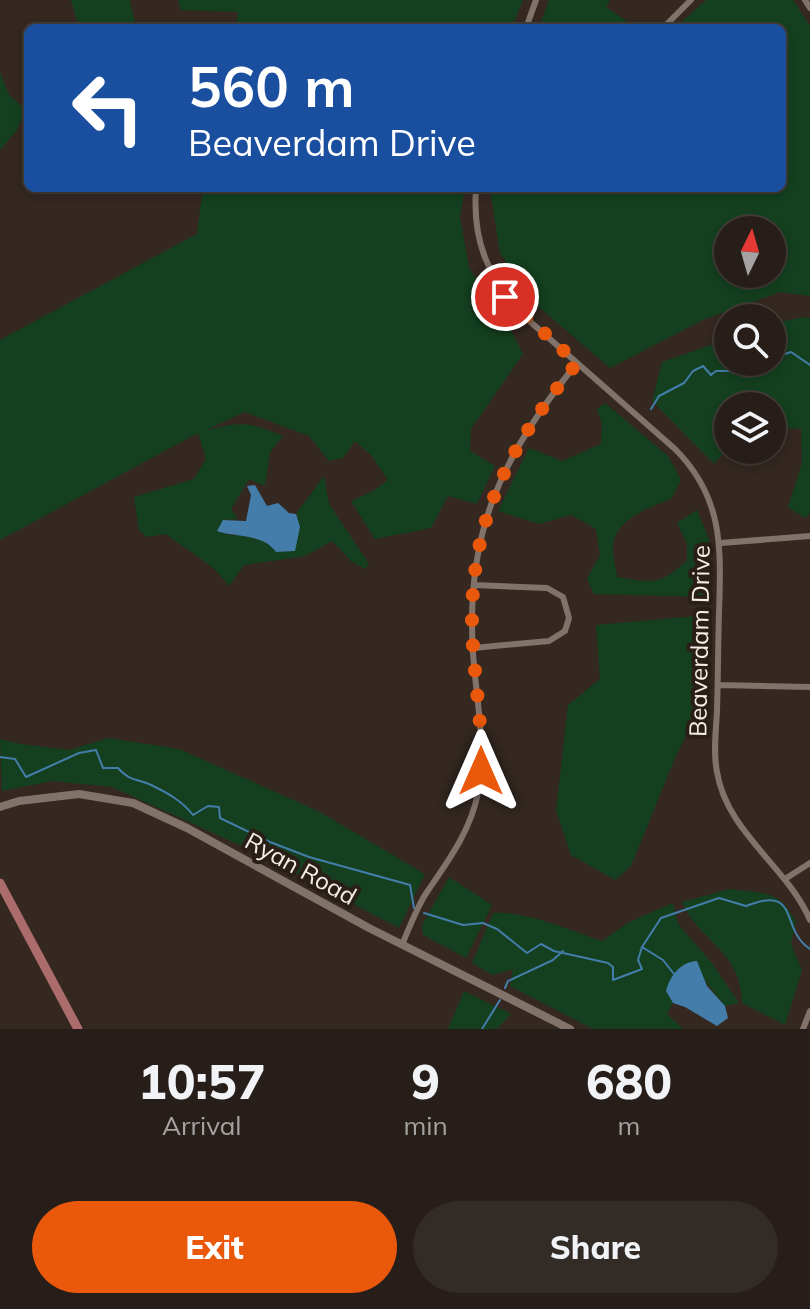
<!DOCTYPE html>
<style>
body{margin:0;font-family:Mulish,sans-serif;background:#332b26;color:#f1f3f6;height:100vh;display:flex;flex-direction:column;font-size:30px;white-space:nowrap}
*{box-sizing:border-box;margin:0}
p{font-size:26px;color:#a4a2a2}
.icon{flex:none;width:44px;height:44px;fill:none;stroke:currentColor;stroke-width:2;stroke-linecap:round;stroke-linejoin:round}
.map{position:relative;height:1029px;overflow:hidden}
.drawer{display:flex;flex-direction:column;background:#271e19;flex:1}
.drawer>*{flex:none}
.banner{position:absolute;left:24px;top:24px;width:762px;height:168px;border-radius:12px;box-shadow:0 4px 12px #0003,0 0 0 2px #433c38;background:#1a4fa0;color:#fff;overflow:hidden}
.needle{width:52px;rotate:5deg}
.fabs{position:absolute;left:714px;top:216px;display:grid;gap:16px}
.fabs a{display:grid;place-items:center;width:72px;height:72px;border-radius:50%;background:#271e19;box-shadow:0 4px 12px #0003,0 0 0 2px #433c38;font-size:40px}
.pin{position:absolute;display:grid;place-items:center;width:68px;height:68px;color:#fff;margin:-34px;border:4px solid #fff;border-radius:50%;box-shadow:0 2px 8px #0007}
.me{position:absolute;width:88px;margin:-44px;rotate:0deg;stroke-linejoin:round;filter:drop-shadow(0 0 6px #0008)}
.turn{display:flex;align-items:center;gap:28px;height:168px;padding:0 32px;font-size:36px}
.turn .icon{width:104px;height:104px;stroke-width:2.5}
.turn b{display:block;font-size:56px;line-height:68px}
.eta{display:flex;justify-content:space-evenly;align-items:center;height:136px;text-align:center}
.eta b{font-size:48px;font-weight:800;line-height:56px}
.primary-button{display:flex;gap:16px;margin-top:auto;padding:16px 32px}
.primary-button a{flex:1;height:92px;border-radius:48px;background:#ea580c;color:#fff;font-size:32px;font-weight:800;line-height:92px;text-align:center}
.primary-button a+a{background:#332b26;color:#f1f3f6}
.map>svg:first-child{display:block}
</style>
<div class="map">
<svg width="810" height="1029" viewBox="0 0 810 1029">
<rect width="100%" height="100%" fill="#342821"/>
<path fill="#14401f" fill-rule="evenodd" d="M71 0H130L136 28H79Z
M178 0H523L512 28H236L238 12 181 10Z
M549 0H610L606 7 637 28H539Z
M706 0H793L810 26V296L780 292 705 319 610 368 533 302 500 253 490 188H782V28H675ZM728 230H772V274H728Z
M0 72 9 95 26 110 17 130 0 150Z
M203 188H465L460 217 469 268 508 324 523 354 471 429 470 451 495 466 477 504 448 496 431 528 375 539 351 501 373 491 388 480 371 455 355 441 343 458 329 461 309 436 245 412 206 430C244 422 246 421 283 436L270 452 265 486 249 479 231 509 238 519 223 520 228 535C245 535 266 538 276 552L295 551 296 514 324 476 329 504 369 564 365 569 351 561 332 541 305 556 244 565 229 586C213 563 189 552 166 534L147 537 139 530 134 497 194 479 206 459 198 433 0 540V340L197 234Z
M805 317 810 318V513L805 518 788 507 802 463 801 429 772 427V406H728V447L714 464 652 401 662 362 728 339V362H772V323Z
M605 403 668 456 681 480 671 499C650 507 617 518 613 545 612 554 616 567 617 577 652 583 660 586 687 560V543L677 523 697 510 710 542V597L594 594 587 579 600 555 596 529 571 515 539 524 498 511 529 448 562 461 601 444 602 424 597 409Z
M708 615 706 697 675 758 631 866 615 880 571 855 556 811 568 705 600 679 596 625Z
M108 738 179 749 318 811 425 874 399 928 246 848 112 787 52 781 2 791 0 739 20 744 69 750Z
M449 877 492 905 466 958 423 935 422 925Z
M730 889C764 894 779 889 796 922L791 944 802 970 785 1025 742 1003C742 951 699 942 682 902Z
M673 903 678 924 712 963 739 1003 725 1006 702 977 666 991 673 1003 667 1014 683 1029H593L510 986 513 969 493 975 472 963 493 913C524 910 572 931 602 941L629 922Z
M464 991 511 1014 497 1029H448Z"/>
<path fill="#447daa" d="M255 485 267 506 278 503 289 513 296 514 300 527 295 551 276 552C263 533 236 538 217 531L223 520 246 521 251 495 247 486Z
M697 961 707 986 725 1006 728 1018 717 1026 685 1007 673 1003 666 991C670 976 680 962 697 961Z"/>
<g fill="none" stroke-linecap="round" stroke-linejoin="round">
<path stroke="#447daa" stroke-width="2" d="M772 358 791 352 810 365
M651 409 659 396 684 383 693 371 703 366 711 375 716 371H747L749 364 757 362
M0 757 15 759 26 777 79 753 96 750 103 768H118C131 782 136 778 151 785 168 793 182 801 193 815L208 806 219 807 220 818 270 842 309 857 410 885 414 908
M424 913 463 925 483 923 497 929 527 953 541 944 554 951 608 963 613 967V980L642 969 638 960 642 947 661 918 719 898 746 906C801 884 779 929 810 949
M642 947 663 960 674 974
M505 988 508 981 553 960 563 951
M482 1029 500 1000"/>
<path stroke="#81736a" stroke-width="6" d="M805 0 810 8
M526 28 536 0
M663 28 691 0
M476 188C472 243 489 279 526 318L675 449C724 498 721 549 719 613 718 646 718 679 717 711 716 731 713 752 717 772 727 833 787 866 810 920
M721 543 810 536
M473 648 549 641 565 631 569 618 563 597 547 588 474 585
M718 685 810 687
M785 879 810 863
M402 945C409 928 416 910 425 895 447 862 470 833 478 793 487 747 476 699 473 653 465 531 502 456 577 363
M803 1029 810 1011"/>
<path stroke="#81736a" stroke-width="8" d="M0 807 19 801 79 794 133 803 187 828 369 928 570 1029"/>
<path stroke="#ad6c6c" stroke-width="9" d="M0 883 78 1029"/>
</g>
<g fill="none" stroke-linecap="round" stroke-linejoin="round">
<path stroke="#ea580c" stroke-width="14" stroke-dasharray="0 25.2" d="M481 771C483 722 473 673 472 624 471 517 511 444 577 363L505 297"/>
</g>
<g text-anchor="middle" dominant-baseline="central" stroke-width="8" stroke-linejoin="round" paint-order="stroke">
<g font-size="24" fill="#f6eee9" stroke="#2a1f17">
<text transform="translate(699 641) rotate(-89)">Beaverdam Drive</text>
<text transform="translate(301 868) rotate(29)">Ryan Road</text>
</g>
</g>
</svg>
<div class="fabs">
<a><svg class="needle" viewBox="-14 -14 28 28"><path d="M0-13l5 13h-10z" fill="#e53935"/><path d="M0 13l5-13h-10z" fill="#a4a2a2"/></svg></a>
<a><svg class="icon" aria-label="search" viewBox="0 0 24 24"><circle cx="10" cy="10" r="6"/><path d="M15 15l6 6"/></svg></a>
<a><svg class="icon" aria-label="layers" viewBox="0 0 24 24"><path d="M12 4l9 5-9 5-9-5zM3 14l9 5 9-5"/></svg></a>
</div>
<div class="pin" style="left:505px;top:297px;background:#d93025"><svg class="icon" aria-label="arrive" viewBox="0 0 24 24"><path d="M6 21V4h12l-3 4 3 4H6"/></svg></div>
<svg class="me" style="left:481px;top:771px" viewBox="-20 -20 40 40"><path d="M0-17L14 15 0 8-14 15z" fill="#ea580c" stroke="#fff" stroke-width="4"/></svg>
<div class="banner">
<div class="turn"><svg class="icon" aria-label="left" viewBox="0 0 24 24"><path d="M17 20v-9H6M10 6l-5 5 5 5"/></svg><div><b>560 m</b>Beaverdam Drive</div></div>
</div>
</div>
<section class="drawer">
<div class="eta">
<div><b>10:57</b><p>Arrival</p></div>
<div><b>9</b><p>min</p></div>
<div><b>680</b><p>m</p></div>
</div>
<div class="primary-button"><a>Exit</a><a>Share</a></div>
</section>
